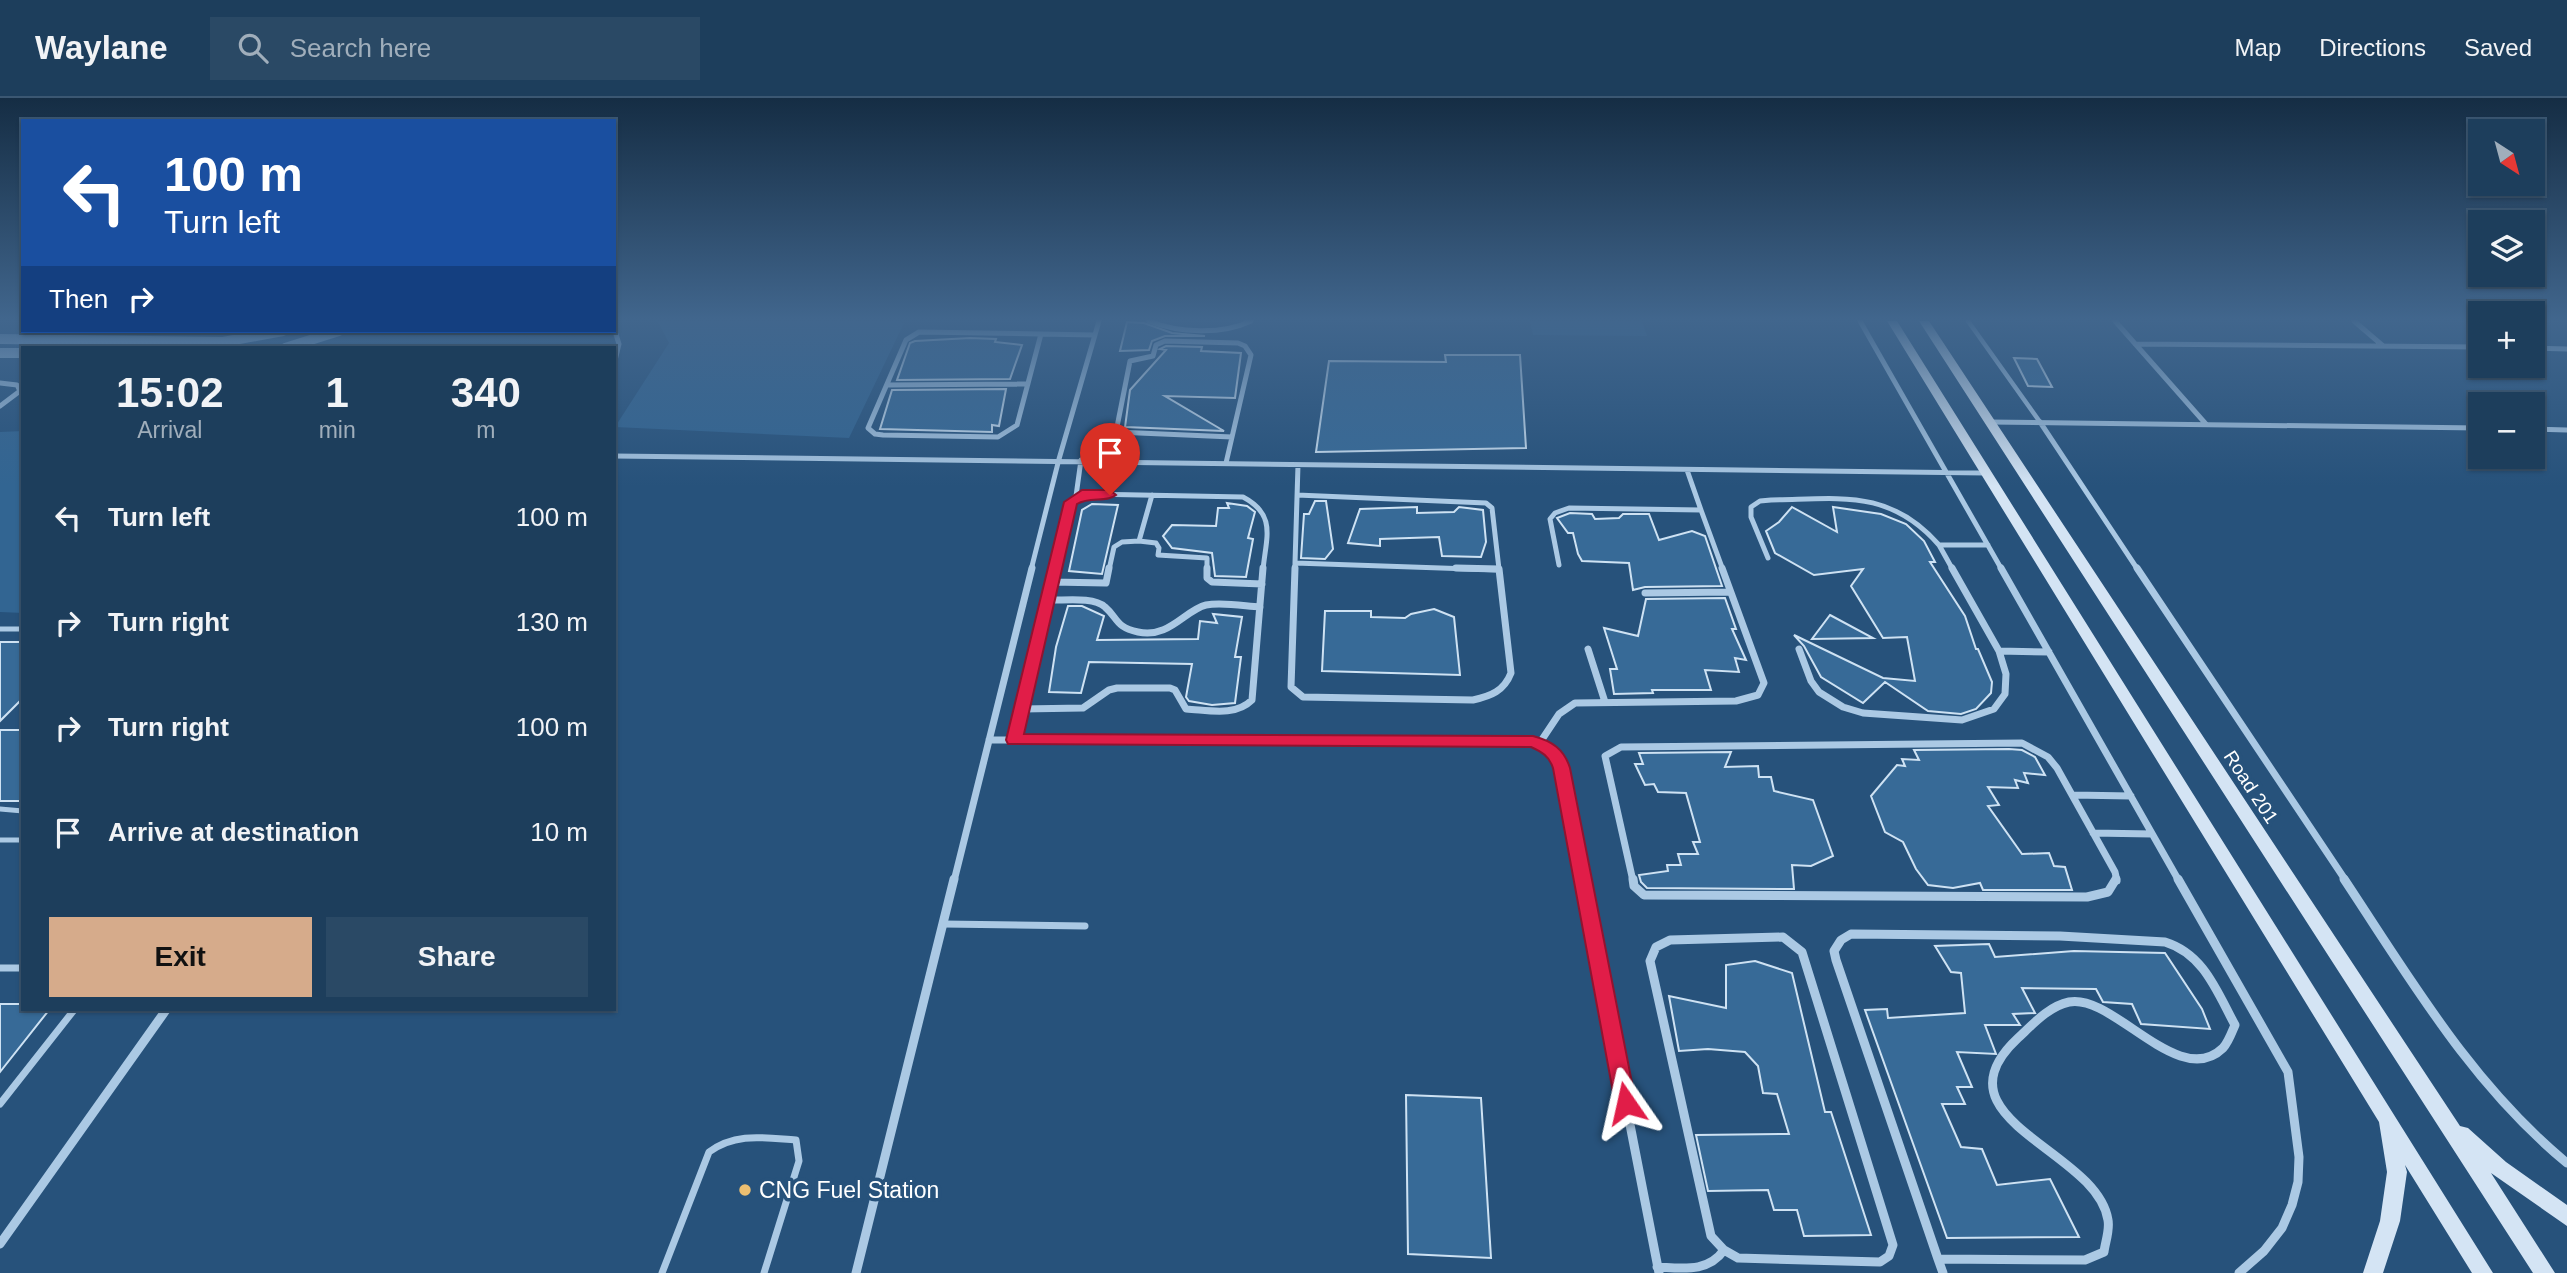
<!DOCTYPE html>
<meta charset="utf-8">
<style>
body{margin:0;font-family:Helvetica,sans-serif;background:#2a4965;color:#f1f3f6;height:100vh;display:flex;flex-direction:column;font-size:26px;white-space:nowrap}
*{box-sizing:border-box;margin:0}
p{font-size:23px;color:#a0aebb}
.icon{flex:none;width:38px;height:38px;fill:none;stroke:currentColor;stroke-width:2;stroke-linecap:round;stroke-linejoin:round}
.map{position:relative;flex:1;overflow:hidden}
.panel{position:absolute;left:21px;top:248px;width:595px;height:665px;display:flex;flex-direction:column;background:#1d3e5c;border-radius:0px;box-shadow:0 2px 5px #0004,0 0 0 2px #3b5772}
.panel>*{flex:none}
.hud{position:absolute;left:21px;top:21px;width:595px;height:214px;border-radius:0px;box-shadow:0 2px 5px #0004,0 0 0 2px #3b5772;background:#1a4fa0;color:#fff;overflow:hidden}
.needle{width:46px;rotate:144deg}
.tools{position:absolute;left:2468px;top:21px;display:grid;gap:14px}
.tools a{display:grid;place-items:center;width:77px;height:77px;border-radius:0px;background:#1d3e5c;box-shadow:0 2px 5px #0004,0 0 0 2px #3b5772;font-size:35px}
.pin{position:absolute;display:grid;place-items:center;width:60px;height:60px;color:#fff;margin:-72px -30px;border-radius:50% 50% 50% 0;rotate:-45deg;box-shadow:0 0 7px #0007}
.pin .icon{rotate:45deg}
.me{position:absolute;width:77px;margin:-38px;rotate:349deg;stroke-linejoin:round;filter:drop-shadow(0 0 5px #0008)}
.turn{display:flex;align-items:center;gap:24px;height:147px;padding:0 28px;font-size:32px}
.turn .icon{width:91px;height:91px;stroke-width:2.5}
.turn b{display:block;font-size:49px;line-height:60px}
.then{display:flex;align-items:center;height:66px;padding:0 28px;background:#0003;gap:14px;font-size:26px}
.eta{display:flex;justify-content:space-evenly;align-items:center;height:119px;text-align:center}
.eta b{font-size:42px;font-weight:700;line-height:49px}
.button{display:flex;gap:14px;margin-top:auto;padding:14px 28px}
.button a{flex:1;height:80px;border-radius:0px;background:#d6ab8b;color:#111;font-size:28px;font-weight:700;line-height:80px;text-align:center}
.button a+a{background:#2a4965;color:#f1f3f6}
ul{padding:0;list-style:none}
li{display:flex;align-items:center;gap:21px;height:105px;padding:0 28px}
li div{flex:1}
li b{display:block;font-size:26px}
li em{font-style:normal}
header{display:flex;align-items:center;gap:42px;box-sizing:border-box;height:98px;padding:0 35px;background:#1d3e5c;border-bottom:2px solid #3b5772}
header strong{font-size:33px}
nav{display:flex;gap:38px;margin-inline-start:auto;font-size:24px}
.search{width:490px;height:63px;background:#2a4965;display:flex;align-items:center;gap:18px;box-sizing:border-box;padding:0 24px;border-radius:0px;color:#a0aebb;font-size:26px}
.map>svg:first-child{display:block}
</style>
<header>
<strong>Waylane</strong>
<div class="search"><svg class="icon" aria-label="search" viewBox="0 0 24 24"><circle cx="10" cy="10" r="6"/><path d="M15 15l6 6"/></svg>Search here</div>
<nav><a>Map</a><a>Directions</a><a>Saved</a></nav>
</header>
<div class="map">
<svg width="2567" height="1175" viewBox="0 0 2567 1175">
<rect width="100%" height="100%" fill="#27527b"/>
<path fill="#326592" d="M661 223H898L904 225 849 340 615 329 669 245 658 224Z
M1530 223H1642L1647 238 1533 237Z
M23 333V515L0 514V334Z"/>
<path fill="#376a97" stroke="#cee2f3" stroke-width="2" d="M1127 224 1144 225 1172 235 1205 238H1165L1152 243 1149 252 1120 253Z
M970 240 996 241 995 244 1022 247 1010 281 897 282 910 245 915 243Z
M1166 248 1202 249 1201 253 1241 255 1235 300 1165 298 1224 333 1125 329 1130 292 1166 252 1160 251Z
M1445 257H1520L1526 350 1316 354 1329 263 1446 264Z
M2014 260 2037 261 2052 289 2028 288Z
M1006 291 999 328 992 327V334L880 331 892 292Z
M1315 403H1326L1333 451 1325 461 1301 460 1304 416H1309Z
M1227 405 1247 408 1255 414 1248 440 1253 441 1246 479 1215 478 1212 455 1172 450 1163 438 1172 427 1216 428 1218 410H1229Z
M1092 406 1118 407 1102 476 1069 473 1082 412Z
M1417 409V415L1454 414 1459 409 1483 412 1486 444 1481 459 1442 458 1439 439 1380 441V448L1348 445 1360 411Z
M1792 409 1837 434 1833 409 1881 416 1906 426 1924 443 1935 464H1930L1965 518 1976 551H1978L1992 584 1991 595 1976 611 1961 616 1928 613 1885 584 1863 605 1821 579 1804 548 1794 537 1883 580 1915 583 1907 539 1883 540 1851 488 1863 471 1814 477 1775 455 1766 433 1779 424Z
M1570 415 1592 416 1595 421 1619 420 1623 416H1649L1659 442 1692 433 1705 438 1722 488 1645 489 1633 492 1629 465 1582 463 1578 456 1573 435H1568L1557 420Z
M1725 500 1736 531H1732L1746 562 1735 560 1739 574 1705 572 1711 592H1652L1653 595 1614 596 1610 571H1617L1604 530 1638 538 1646 501Z
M1068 508H1082L1104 518 1097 542 1198 541 1200 523 1217 525 1213 516 1242 519 1235 559H1241L1235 605 1212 607 1189 603 1186 599 1192 566 1089 564 1081 595 1049 594 1056 549Z
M1434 511 1454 519 1460 577 1322 573 1325 513H1371V519L1405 520 1411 516Z
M1830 517 1873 540 1812 541Z
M0 544H23V600L0 623Z
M0 632H23V703H0Z
M2009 651 2022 652 2035 659 2045 677 2024 675 2028 685 2015 682 2018 690 1988 689 1999 707 1988 708 2022 756 2049 755 2054 768 2065 769 2072 792H1983L1980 785 1953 790 1928 787 1916 771 1903 744 1885 734 1871 698 1897 667 1905 668 1902 661 1919 662 1914 652Z
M1731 654 1725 669 1758 668 1759 679H1771L1774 693 1813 702 1833 758 1811 768 1792 767 1794 791 1647 790 1641 784 1639 777 1668 773 1667 767H1681L1678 756H1698L1693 744H1700L1686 695 1658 694 1654 686 1645 687 1635 666H1643L1639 655Z
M1989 846 1995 859 2074 853 2165 855 2202 911 2210 931 2141 926 2132 906 2103 904 2096 891 2022 890 2035 915 2013 916 2020 927H1985L1996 956 1957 954 1972 989H1957L1965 1006H1942L1961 1049 1982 1051 1997 1087 2050 1081 2079 1139 1947 1140 1865 912 1887 911 1888 920 1965 915 1961 875 1951 874 1935 848Z
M1755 863 1792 875 1825 1014H1831L1871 1137 1804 1138 1797 1112H1774L1768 1092 1708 1093 1696 1037 1789 1036 1777 996 1763 995 1758 968 1745 954 1708 951 1679 953 1669 898 1726 910V867Z
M0 906H23V912H49L0 974Z
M1406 997 1481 1000 1491 1160 1408 1156Z"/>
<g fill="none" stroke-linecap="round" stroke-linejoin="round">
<path stroke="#abc9e4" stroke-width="4.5" d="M1968 223 2040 324"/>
<path stroke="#abc9e4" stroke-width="5" d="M0 531H23
M0 711 23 713
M0 742H23"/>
<path stroke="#abc9e4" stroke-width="7" d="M943 826 1085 828
M0 870H23
M0 1006 74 912
M662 1175 709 1054C736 1034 765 1040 796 1042L799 1063 764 1175"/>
<path stroke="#abc9e4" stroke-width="5" d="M1149 223C1178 235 1222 237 1251 223
M1860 223 2002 472
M2115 223 2205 325
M2354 223 2382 247
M614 230 619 246 614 267
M919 234 1041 236 1017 327 998 339 883 337 875 336 868 330 906 242Z
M1041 236 1095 237
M2135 246 2480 249
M2532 250 2567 251
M0 285 17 287 20 293 0 308
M887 287 1028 286
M1990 324 2480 330
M2040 324 2138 472
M2532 331 2567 332
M614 358 1986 375
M1226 365 1251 257 1245 248 1238 245 1165 243 1156 247 1153 258 1130 263 1116 334 1232 339
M1297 397 1486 405 1492 410 1499 471
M1076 398 1081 362
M1701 412 1723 472
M1139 443 1156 445 1159 450 1158 457 1207 460V472
M1939 447 1953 472
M1768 460 1751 419V409L1760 403 1771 402C1839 401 1889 390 1939 447H1988
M1295 465 1499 472
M1295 465 1298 367
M1559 467 1550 421 1555 415 1569 410 1701 412 1687 372
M1031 472 1059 361 1099 223
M1055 472 1071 403 1076 398 1089 396 1243 399C1277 417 1266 439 1263 472
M1109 472 1114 449 1122 444 1139 443 1152 397
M1295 472V465"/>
<path stroke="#abc9e4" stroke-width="7" d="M1207 470V480L1212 484 1262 486
M1295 470 1291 589 1303 599 1473 602C1491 598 1504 593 1511 575L1499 471 1456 470
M1952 470 1999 553
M2001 470 2179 783
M2137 470 2346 783
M1052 484 1106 485 1109 470
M1645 495 1729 494
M1047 502C1062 503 1093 498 1105 509 1118 520 1115 529 1138 534 1169 541 1185 512 1206 507 1222 504 1244 508 1260 509
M1588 551 1605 604
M1799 551 1811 583 1819 594 1843 609 1863 615 1962 622 1994 611 2005 596 2006 576 1999 553 2049 554
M1022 611 1083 610 1109 592 1117 590H1170L1175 592 1186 611C1208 612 1235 619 1252 602L1263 470
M989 642 1533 643 1552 655 1560 669 1583 783
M1014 642 1055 470
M1539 646 1559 616 1575 605 1736 603 1758 597 1764 585 1722 470
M2073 697 2131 698
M2093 735 2152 736
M954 783 1032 470
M1633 783 1605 658 1621 649 2022 645 2048 659 2057 670 2115 774 2117 783"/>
<path stroke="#abc9e4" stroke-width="9" d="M1582 781 1659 1175
M1633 781 1634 788 1644 797 2087 799 2108 794 2116 781
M2178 781 2288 974 2299 1059 2298 1084 2292 1107 2282 1130 2264 1153 2239 1175
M2344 781C2411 882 2472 987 2567 1065
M1851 836 2060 838 2165 844C2204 856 2217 894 2235 927 2232 934 2228 945 2223 950 2179 993 2113 895 2069 904 2049 908 2032 927 2018 940 1930 1022 2097 1051 2108 1122 2110 1132 2105 1145 2104 1154L2085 1162 1938 1161 1836 862 1834 853 1841 842Z
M1783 839 1802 854 1893 1147 1889 1158 1880 1164 1738 1160 1724 1152 1711 1138 1650 863 1656 849 1670 842Z
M0 1146 166 912
M1938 1161 1943 1175
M1657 1169C1682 1170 1708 1175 1724 1152
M856 1175 954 781"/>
<path stroke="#abc9e4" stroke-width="10" d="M0 241 223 244 283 233
M285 250 339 233
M0 255H23"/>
<path fill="#d4e4f4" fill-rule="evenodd" d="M1887 223H1897L2493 1175H2472L2405 1067 2407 1074 2400 1123 2383 1175H2363L2380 1123 2387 1074 2379 1024Z
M1919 223H1929L2460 1028 2468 1030 2506 1064 2567 1107V1128L2491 1075 2555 1175H2533Z"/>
</g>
<linearGradient id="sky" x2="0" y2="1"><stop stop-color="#152d44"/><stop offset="0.57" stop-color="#41668d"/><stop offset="1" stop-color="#41668d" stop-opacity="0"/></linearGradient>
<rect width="2567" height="388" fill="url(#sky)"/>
<path fill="#e11d48" stroke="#92132f" stroke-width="2" d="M1082 392H1110L1116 397C1106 405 1090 398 1077 406L1024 636 1533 638C1552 643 1564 651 1570 670L1636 1005 1633 1011 1626 1014 1618 1011 1615 1005 1553 670C1549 658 1542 654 1531 649L1008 646 1006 642 1064 404Z"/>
<circle fill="#ecbf71" stroke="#27527b" stroke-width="2.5" cx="745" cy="1092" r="7"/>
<g text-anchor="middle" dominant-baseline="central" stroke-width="7" stroke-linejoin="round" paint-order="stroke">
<g font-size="19" fill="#fff" stroke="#27527b">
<text transform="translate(2251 689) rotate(57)">Road 201</text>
</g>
<g font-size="23" fill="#fff" stroke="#27527b" text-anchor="start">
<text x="759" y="1092">CNG Fuel Station</text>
</g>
</g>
</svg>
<div class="tools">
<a><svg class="needle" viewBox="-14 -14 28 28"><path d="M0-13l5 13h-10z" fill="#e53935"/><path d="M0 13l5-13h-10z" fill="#a0aebb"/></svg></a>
<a><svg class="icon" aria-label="layers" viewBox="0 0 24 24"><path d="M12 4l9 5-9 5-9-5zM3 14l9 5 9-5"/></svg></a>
<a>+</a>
<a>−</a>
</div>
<div class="pin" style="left:1110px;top:397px;background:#d93025"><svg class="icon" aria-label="arrive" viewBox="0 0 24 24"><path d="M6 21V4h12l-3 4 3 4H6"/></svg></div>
<svg class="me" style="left:1626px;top:1005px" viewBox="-20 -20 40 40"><path d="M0-17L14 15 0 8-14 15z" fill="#e11d48" stroke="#fff" stroke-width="4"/></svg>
<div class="hud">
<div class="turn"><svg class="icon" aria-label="left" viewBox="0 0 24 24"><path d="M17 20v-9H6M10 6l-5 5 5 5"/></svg><div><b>100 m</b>Turn left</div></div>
<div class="then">Then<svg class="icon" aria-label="right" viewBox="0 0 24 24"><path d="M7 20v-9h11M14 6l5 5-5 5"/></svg></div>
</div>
<section class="panel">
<div class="eta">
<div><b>15:02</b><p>Arrival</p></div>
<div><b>1</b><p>min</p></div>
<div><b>340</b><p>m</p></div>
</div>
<ul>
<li><svg class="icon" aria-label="left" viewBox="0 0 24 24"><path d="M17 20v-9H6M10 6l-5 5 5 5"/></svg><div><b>Turn left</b></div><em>100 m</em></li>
<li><svg class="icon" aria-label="right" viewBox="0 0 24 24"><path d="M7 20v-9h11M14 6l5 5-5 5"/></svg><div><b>Turn right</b></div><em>130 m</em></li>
<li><svg class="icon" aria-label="right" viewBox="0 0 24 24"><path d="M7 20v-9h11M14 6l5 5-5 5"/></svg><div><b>Turn right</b></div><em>100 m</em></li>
<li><svg class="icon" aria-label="arrive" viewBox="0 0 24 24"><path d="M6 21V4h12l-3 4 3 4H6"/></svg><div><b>Arrive at destination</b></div><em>10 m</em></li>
</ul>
<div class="button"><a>Exit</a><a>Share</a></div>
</section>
</div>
